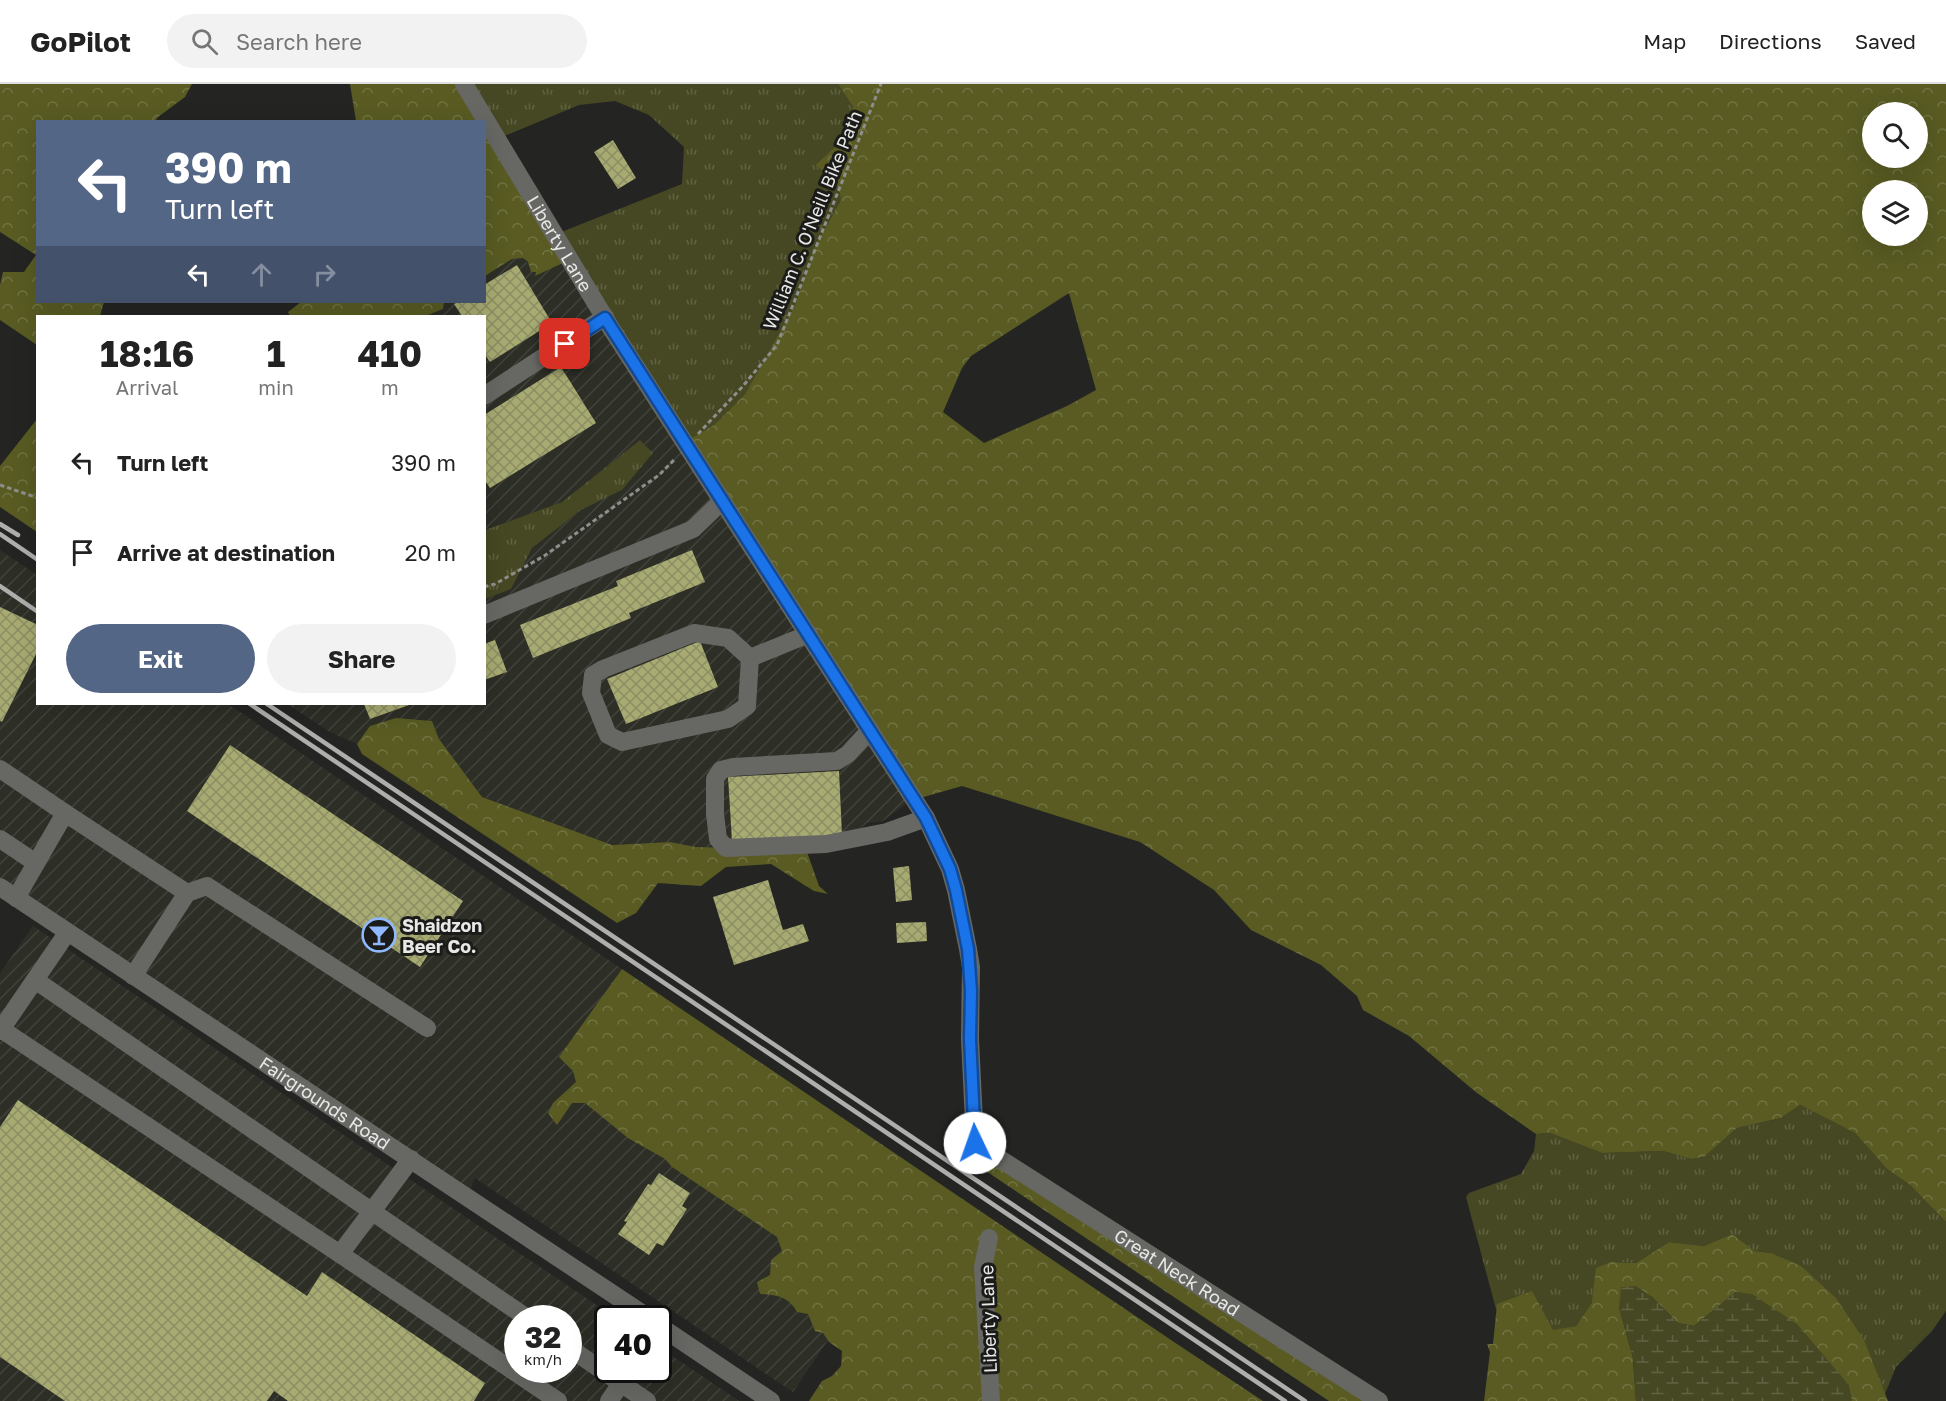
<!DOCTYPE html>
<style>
body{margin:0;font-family:"Golos Text",sans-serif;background:#f2f2f2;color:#222;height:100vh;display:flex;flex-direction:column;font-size:22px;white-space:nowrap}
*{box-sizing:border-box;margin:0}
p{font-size:20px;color:#767676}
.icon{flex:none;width:33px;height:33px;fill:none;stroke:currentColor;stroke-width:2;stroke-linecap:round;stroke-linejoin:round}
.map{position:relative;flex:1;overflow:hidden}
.side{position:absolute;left:36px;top:231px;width:450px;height:390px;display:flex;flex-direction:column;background:#fff;border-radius:0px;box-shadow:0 6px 24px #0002}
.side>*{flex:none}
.top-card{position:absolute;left:36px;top:36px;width:450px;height:183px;border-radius:0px;box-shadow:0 6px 24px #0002;background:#546685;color:#fff;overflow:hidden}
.buttons{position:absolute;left:1862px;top:18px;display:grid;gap:12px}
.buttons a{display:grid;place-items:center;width:66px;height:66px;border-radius:50%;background:#fff;box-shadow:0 6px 24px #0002;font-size:30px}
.speed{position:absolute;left:504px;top:1221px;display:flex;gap:12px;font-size:30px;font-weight:700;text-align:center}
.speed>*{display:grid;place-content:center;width:78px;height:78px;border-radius:50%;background:#fff;box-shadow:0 6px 24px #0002;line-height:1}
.speed small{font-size:15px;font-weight:400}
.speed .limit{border:3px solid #111;border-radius:9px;background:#fff;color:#111}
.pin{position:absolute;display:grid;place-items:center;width:51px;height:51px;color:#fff;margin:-26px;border-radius:12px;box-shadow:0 3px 9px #0006}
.me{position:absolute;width:66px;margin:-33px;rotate:357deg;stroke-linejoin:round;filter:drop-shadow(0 0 4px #0008)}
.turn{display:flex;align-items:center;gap:21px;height:126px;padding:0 30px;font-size:27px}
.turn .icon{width:78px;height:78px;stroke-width:2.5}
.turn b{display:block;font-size:42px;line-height:51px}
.lanes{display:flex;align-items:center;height:57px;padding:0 30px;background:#0003;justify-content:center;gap:30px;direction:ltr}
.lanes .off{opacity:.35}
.eta{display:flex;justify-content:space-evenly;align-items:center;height:102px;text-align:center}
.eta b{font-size:36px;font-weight:700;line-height:42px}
.button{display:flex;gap:12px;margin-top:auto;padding:12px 30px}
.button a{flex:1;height:69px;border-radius:36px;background:#546685;color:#fff;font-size:24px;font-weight:700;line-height:69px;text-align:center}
.button a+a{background:#f2f2f2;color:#222}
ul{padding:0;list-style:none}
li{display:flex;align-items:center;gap:18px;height:90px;padding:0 30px}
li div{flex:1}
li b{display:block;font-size:22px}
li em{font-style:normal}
header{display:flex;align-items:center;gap:36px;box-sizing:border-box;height:84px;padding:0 30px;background:#fff;border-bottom:2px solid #e0e0e0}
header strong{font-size:28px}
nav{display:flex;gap:33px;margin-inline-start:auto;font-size:21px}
.search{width:420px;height:54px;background:#f2f2f2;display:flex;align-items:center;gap:15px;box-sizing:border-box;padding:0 21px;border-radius:33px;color:#767676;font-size:22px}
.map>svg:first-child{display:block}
</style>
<header>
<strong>GoPilot</strong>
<div class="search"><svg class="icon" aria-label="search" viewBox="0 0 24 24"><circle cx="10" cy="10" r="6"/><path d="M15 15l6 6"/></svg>Search here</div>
<nav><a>Map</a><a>Directions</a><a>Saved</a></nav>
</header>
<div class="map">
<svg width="1946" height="1317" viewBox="0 0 1946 1317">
<defs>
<pattern id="industrial-furrows" width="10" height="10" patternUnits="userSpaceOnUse" patternTransform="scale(1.5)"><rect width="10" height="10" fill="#2d2e26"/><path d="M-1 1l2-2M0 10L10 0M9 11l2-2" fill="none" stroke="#41423b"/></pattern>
<pattern id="grass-tufts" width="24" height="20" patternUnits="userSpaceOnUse" patternTransform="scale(1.5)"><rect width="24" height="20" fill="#464823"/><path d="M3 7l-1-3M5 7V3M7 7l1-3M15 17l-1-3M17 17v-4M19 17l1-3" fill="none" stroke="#616243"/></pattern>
<pattern id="forest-crowns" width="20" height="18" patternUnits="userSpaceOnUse" patternTransform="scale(1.5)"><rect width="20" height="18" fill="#595b23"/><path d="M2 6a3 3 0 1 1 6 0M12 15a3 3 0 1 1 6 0" fill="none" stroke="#717343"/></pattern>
<pattern id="wetland-marsh" width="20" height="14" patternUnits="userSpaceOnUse" patternTransform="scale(1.5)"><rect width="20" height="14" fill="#464823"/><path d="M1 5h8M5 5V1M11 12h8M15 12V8" fill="none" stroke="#616243"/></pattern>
<pattern id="building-cross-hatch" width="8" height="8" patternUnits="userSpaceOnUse" patternTransform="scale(1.5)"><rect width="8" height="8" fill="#a8ab71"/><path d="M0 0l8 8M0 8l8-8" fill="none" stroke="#8b8d64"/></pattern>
</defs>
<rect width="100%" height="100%" fill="#242522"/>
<path fill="url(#industrial-furrows)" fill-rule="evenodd" d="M523 174 536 188 535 191 567 177 911 716 883 737 867 739 850 753 790 765 696 763 670 758 612 761 482 713 439 655 432 637 366 649 357 660 330 648 287 620H484L485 515 511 505 532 464 581 426 622 406 653 369 640 356 562 418 485 446 484 232H425L443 225 444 218H484L485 192 512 175Z
M0 466 37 491 38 620H228L622 885 614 896 862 1206 793 1308 475 1094 467 1112 0 802Z
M33 842 616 1234H608V1286H658L659 1263 739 1317H0V889ZM518 1234H568V1286H518Z"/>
<path fill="url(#grass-tufts)" d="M463 0H838L853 23 836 62 815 81C828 90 843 100 840 118L814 164 795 221 745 310 714 341 686 357 554 151 682 100 684 63 649 31 615 17 579 21 497 55Z
M640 356 653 369 622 406 581 426 532 464 511 505 485 515V446L562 418Z
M1800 1021 1855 1049 1887 1085 1910 1101 1946 1138V1227L1932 1247 1896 1283 1885 1310 1771 1169 1755 1167 1732 1150 1704 1162 1669 1158 1636 1179 1611 1178 1592 1218 1576 1242 1553 1247 1496 1225 1466 1113 1469 1109 1521 1090 1534 1067 1536 1050 1550 1049 1602 1069 1663 1067 1691 1075 1704 1073 1737 1044 1781 1034Z"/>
<path fill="url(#forest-crowns)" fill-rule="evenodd" d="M0 0H192L185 13 158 33 155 37 38 38V218H104L100 232H38L37 261 0 236V201L3 188H24L36 171 0 148Z
M350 0H463L567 177 535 192 536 188H531L528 178 523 174 512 175 485 192 484 38 356 37Z
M838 0H1946V1138L1910 1101 1887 1085 1855 1049 1800 1021 1781 1034 1737 1044 1704 1073 1691 1075 1663 1067 1602 1069 1550 1049 1536 1050 1477 1009 1409 952 1363 926 1357 912 1321 881 1251 846 1214 806 1140 758 962 702 920 714 686 357 714 341 745 310 795 221 814 164 840 118C843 100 827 90 815 81L836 62 853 23ZM1872 28H1917V74H1872ZM1872 106H1917V152H1872ZM1069 209 1096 306 1067 322 984 359 943 328 962 284 971 272Z
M301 218H444L443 225 425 232H290L288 228Z
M37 335V448L0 423V382Z
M396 634 432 637 439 655 482 713 612 761 670 758 696 763 790 765 807 768 819 802 828 810 814 807 771 780 726 783 701 802 658 799 636 829 617 839 362 670 357 660 370 642Z
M622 885 1174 1258 1263 1317H809L822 1297 832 1292 841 1282 842 1267 829 1258 823 1249 815 1247 808 1230 797 1228C789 1213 777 1211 760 1210L757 1198 770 1191 771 1176 782 1167 777 1153 672 1083 665 1075 628 1054 585 1019H572L557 1041 548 1029 553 1019 576 998 573 987 559 973Z
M973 1068 1376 1317H1329L974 1079Z
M1732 1150 1755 1167 1771 1169 1801 1182 1836 1214 1864 1256 1888 1317H1852L1848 1300 1736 1208 1694 1242 1678 1239 1651 1212 1619 1223 1633 1274 1636 1317H1484L1490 1268 1487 1260H1493L1497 1220 1532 1207 1553 1246 1576 1242 1592 1218 1596 1184 1611 1178 1636 1179 1669 1158 1704 1162Z"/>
<path fill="url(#wetland-marsh)" d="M1636 1202 1651 1212 1678 1239 1694 1242 1736 1208 1752 1210 1797 1240 1848 1300 1852 1317H1636L1633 1274 1619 1223 1621 1203Z"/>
<path fill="url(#building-cross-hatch)" d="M613 56 636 94 618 105 594 68Z
M517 181 552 239 490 278 484 269V232H462L454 220 459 218H484V201Z
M561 283 596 339 490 404 484 395V331Z
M692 466 705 498 629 529 631 534 533 574 520 541 618 502 616 497Z
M0 523 38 541V566L2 638 0 637Z
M495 556 507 588 484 596V560Z
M700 557 718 603 626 640 607 595Z
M364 620H412L370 635Z
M230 661 463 817 420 883 187 727Z
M839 687 842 751 732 757 728 693Z
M909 782 912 816 896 818 893 784Z
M768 796 783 846 803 840 809 857 734 881 713 813Z
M926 838 927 857 897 859 896 839Z
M18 1016 307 1212 322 1188 485 1299 474 1317H288L274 1307 267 1317H65L0 1273V1043Z
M659 1089 690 1109 682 1122 687 1125 663 1162 657 1159 649 1171 618 1150 627 1138 624 1137 648 1100 651 1101Z"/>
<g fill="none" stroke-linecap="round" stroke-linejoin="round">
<path stroke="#8e8f8c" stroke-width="3" stroke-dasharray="4.5 3" stroke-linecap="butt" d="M698 350 743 302 777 261 881 0
M0 401 38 414
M484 503 495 500 544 472 659 391 675 375"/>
<g stroke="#676764" stroke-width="18">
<path id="s1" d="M464 0 609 241 926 734 950 785 956 806 968 865 971 883 970 955 975 1059 1379 1317"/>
<path d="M484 312 605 233"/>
<path d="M484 531 693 445 722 417"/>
<path d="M750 574 728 554 694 549 603 585 593 591 591 609 608 651 622 658 728 635 747 622 750 574 809 550"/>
<path d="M870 646 848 670 837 677 733 683 721 686 715 695V730L718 755 726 764 826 760 887 748 926 734"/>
<path d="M0 685 65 729"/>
<path d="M0 755 36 779"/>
<path id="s2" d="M0 803 649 1234"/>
<path d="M187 809 207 802 427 944"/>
<path d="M16 814 65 729 187 809 133 892"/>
<path d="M35 896 527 1234"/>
<path d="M1 945 340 1170 558 1317"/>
<path d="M0 947 67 849"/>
<path d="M989 1154 983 1183 991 1317"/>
<path d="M340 1170 411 1075"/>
<path d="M658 1241 771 1317"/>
<path d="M568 1263 647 1317"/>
<path d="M609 1317 630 1286"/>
</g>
<path stroke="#aeafad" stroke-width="4.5" d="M0 440 18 451
M0 450 38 476
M0 502 38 528
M250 620 1285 1317
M267 620 1305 1317"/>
</g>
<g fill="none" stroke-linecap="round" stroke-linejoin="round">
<g stroke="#114b97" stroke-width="15">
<path id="route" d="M565 260 605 234 926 734 950 785 956 806 968 865 971 907 970 955 975 1059"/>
</g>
<use href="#route" stroke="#1a73e8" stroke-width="10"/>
</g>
<defs>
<g id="bar-ring" transform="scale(1.725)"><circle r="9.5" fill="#1b1b19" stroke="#90b8fd" stroke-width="1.5"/><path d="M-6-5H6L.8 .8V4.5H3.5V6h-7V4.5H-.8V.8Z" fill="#90b8fd"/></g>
</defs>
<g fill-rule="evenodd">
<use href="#bar-ring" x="379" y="851"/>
</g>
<g text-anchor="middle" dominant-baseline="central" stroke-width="6" stroke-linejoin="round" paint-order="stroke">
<g font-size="18" fill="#e8e9e7" stroke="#1b1b19">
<text transform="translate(812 136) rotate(-68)">William C. O'Neill Bike Path</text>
<text stroke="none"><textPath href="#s1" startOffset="186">Liberty Lane</textPath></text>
<text stroke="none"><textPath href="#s2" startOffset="390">Fairgrounds Road</textPath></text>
<text stroke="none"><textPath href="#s1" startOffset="1440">Great Neck Road</textPath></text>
<text transform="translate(988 1235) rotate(-92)">Liberty Lane</text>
</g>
<g font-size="18" font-weight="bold" fill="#e8e9e7" stroke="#1b1b19" text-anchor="start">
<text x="402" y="841">Shaidzon<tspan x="402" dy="21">Beer Co.</tspan></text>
</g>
</g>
</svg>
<div class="buttons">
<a><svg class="icon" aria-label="search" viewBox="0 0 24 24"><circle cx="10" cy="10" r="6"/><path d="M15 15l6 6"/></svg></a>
<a><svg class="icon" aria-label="layers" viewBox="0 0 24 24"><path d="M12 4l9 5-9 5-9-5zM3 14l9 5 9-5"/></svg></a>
</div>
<div class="speed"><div>32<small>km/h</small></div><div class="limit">40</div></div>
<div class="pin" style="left:565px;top:260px;background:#d93025"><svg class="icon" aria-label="arrive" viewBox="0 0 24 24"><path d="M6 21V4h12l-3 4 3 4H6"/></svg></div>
<svg class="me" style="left:975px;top:1059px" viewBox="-20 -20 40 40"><circle r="19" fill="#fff"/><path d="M0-13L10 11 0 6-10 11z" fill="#1a73e8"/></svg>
<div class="top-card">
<div class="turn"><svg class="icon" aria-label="left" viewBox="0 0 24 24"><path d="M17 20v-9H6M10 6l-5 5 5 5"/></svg><div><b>390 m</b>Turn left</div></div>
<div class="lanes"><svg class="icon" aria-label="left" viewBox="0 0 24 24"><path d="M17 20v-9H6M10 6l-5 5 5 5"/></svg><svg class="icon off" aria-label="ahead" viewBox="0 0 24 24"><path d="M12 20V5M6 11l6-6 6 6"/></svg><svg class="icon off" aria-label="right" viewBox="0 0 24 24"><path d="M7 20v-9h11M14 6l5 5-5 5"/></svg></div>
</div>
<section class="side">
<div class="eta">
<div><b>18:16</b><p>Arrival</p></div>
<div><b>1</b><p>min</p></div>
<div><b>410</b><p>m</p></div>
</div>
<ul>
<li><svg class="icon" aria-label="left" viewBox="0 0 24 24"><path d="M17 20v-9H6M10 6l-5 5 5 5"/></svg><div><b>Turn left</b></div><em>390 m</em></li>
<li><svg class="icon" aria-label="arrive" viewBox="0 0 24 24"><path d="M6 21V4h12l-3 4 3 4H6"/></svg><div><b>Arrive at destination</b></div><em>20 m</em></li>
</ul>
<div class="button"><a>Exit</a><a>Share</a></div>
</section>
</div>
